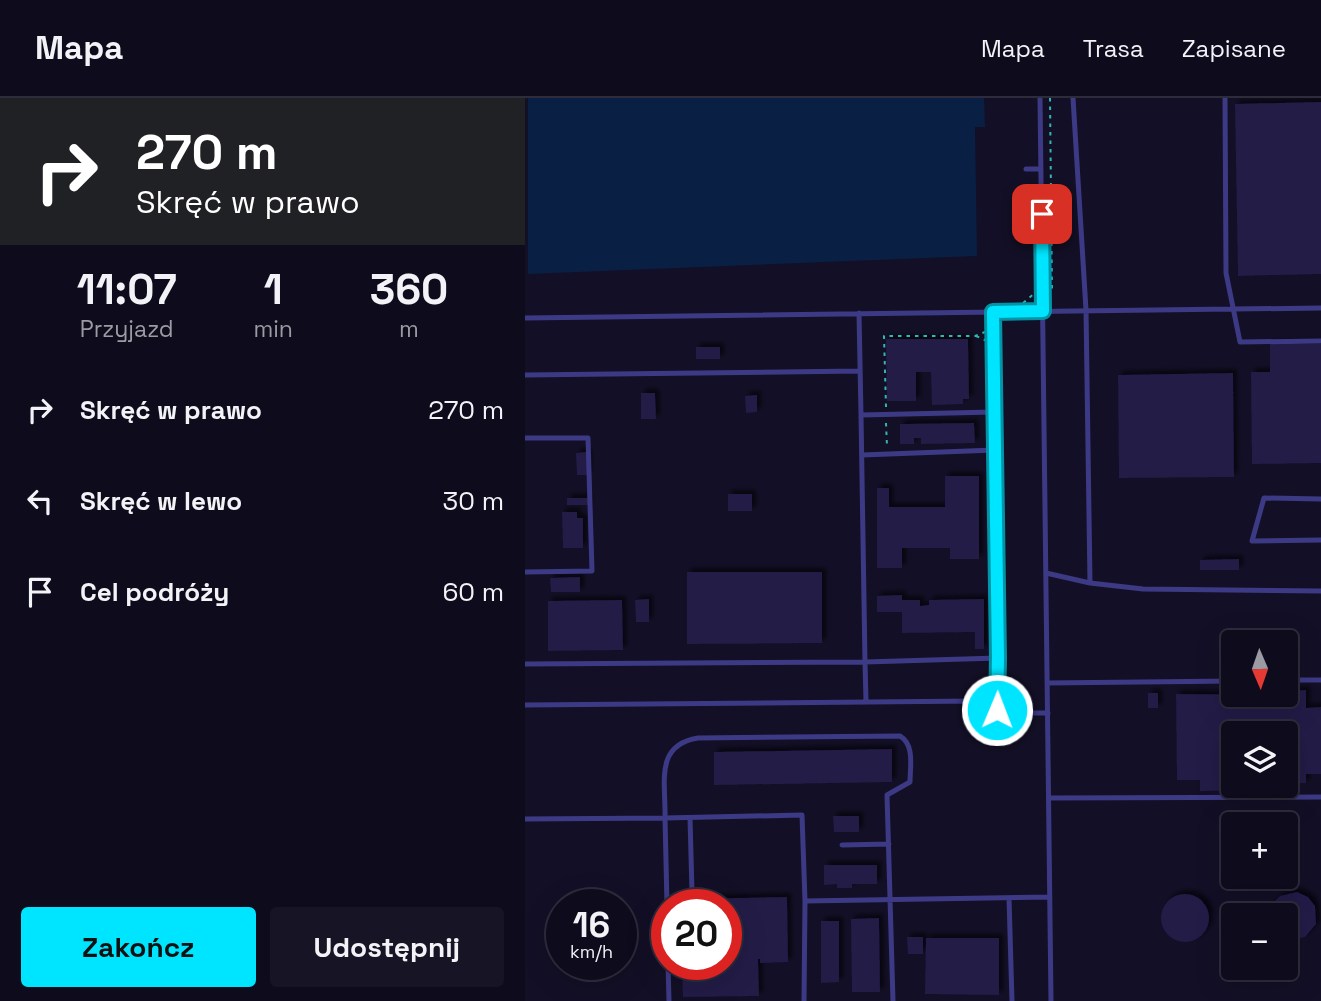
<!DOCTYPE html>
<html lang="pl">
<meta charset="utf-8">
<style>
body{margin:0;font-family:"Space Grotesk",sans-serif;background:#171425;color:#f1f3f6;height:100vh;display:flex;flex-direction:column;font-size:26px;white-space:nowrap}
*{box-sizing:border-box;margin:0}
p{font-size:23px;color:#9b9ba3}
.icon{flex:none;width:38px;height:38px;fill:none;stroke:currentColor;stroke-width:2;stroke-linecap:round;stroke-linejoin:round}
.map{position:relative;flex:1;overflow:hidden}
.drawer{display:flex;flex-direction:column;background:#0e0b1c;width:525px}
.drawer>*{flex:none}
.guide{background:#202124;color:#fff;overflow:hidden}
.needle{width:46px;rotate:178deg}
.buttons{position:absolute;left:696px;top:532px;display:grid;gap:14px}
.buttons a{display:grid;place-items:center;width:77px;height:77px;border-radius:7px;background:#0e0b1c;box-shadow:0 7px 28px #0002,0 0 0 2px #2e2b3b;font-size:35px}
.speed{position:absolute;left:21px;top:791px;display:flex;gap:14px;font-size:35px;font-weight:700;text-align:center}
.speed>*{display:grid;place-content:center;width:91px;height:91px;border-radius:50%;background:#0e0b1c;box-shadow:0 7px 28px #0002,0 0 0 2px #2e2b3b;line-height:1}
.speed small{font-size:18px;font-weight:400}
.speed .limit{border:10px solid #d22;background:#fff;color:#111}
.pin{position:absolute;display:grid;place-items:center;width:60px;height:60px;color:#fff;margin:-30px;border-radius:14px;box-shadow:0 4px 10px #0006}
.me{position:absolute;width:77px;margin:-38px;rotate:1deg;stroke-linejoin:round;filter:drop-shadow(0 0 5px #0008)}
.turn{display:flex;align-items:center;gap:24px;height:147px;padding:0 21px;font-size:32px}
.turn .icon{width:91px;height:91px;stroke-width:2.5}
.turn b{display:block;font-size:49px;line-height:60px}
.eta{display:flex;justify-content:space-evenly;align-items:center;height:119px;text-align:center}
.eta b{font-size:42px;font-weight:700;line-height:49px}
.cta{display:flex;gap:14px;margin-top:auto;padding:14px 21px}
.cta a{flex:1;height:80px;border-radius:7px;background:#00e5ff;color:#111;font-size:28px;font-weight:700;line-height:80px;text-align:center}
.cta a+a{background:#171425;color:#f1f3f6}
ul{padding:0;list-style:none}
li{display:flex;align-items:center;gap:21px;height:91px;padding:0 21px}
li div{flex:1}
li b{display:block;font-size:26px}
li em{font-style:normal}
header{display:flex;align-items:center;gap:42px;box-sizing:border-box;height:98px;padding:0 35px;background:#0e0b1c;border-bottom:2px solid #2e2b3b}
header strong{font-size:33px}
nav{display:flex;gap:38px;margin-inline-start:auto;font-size:24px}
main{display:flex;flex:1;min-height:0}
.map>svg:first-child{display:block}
</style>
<header>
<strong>Mapa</strong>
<nav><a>Mapa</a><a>Trasa</a><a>Zapisane</a></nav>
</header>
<main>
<section class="drawer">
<div class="guide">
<div class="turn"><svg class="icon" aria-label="right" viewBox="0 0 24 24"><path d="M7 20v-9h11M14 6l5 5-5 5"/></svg><div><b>270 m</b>Skręć w prawo</div></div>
</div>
<div class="eta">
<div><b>11:07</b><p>Przyjazd</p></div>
<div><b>1</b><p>min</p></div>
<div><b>360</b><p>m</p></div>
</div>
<ul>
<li><svg class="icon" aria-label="right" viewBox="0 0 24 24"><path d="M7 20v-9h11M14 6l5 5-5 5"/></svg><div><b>Skręć w prawo</b></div><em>270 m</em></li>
<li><svg class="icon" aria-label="left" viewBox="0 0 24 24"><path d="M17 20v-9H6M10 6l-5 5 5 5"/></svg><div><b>Skręć w lewo</b></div><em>30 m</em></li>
<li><svg class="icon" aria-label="arrive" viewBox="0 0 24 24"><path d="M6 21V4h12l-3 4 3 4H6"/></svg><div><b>Cel podróży</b></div><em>60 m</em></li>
</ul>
<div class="cta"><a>Zakończ</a><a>Udostępnij</a></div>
</section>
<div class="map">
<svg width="796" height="903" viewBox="0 0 796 903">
<defs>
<filter id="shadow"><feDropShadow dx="4" dy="-4" stdDeviation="2" flood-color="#0009"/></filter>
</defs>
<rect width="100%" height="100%" fill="#130f26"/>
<path fill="#0a1f44" d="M3 0H459L460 29H450L452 158 3 176Z"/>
<path fill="#241b47" filter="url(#shadow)" d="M796 4V176L713 178 710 6Z
M361 241H443L444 301H438V306L407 307 406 274H391V303H362Z
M745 246H796V365L727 366 726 274H745Z
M171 249H195V261H171Z
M708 275 709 379 594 380 593 277Z
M116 295H130L131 321H116Z
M232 297V314L221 315 220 298Z
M449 325 450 345 396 346V340H389V346H375V326Z
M62 354 63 377H52L51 355Z
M420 378H454V461H425V450H377V470H352V390H364V409H420Z
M203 396H227V413H203Z
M42 400H63V407H42Z
M37 414H52V420H58V450H38Z
M714 461V472H675V462Z
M162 474H297V545L162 546Z
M55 479V494H26L25 480Z
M377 497V502H395V508L404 507V502L459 501V551H450V534L377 535V514H352V498Z
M124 501V524H111L110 502Z
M97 502 98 552 23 553V503Z
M781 592V610L796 609V676H781V685H762L761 635H709V688H737V692L675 693V682H652L651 596 761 597 762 593Z
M623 595H633V610H623Z
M367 651V684L189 687V654Z
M308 718H334V734H309Z
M299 767H352V786H327V790H312V786L299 787Z
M772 794 783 799 790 808 791 826 780 839 764 842 761 841V817H744L747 806 755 798Z
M636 820a24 24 0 1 1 48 0a24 24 0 1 1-48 0Z
M262 799 263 864 235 865V861H233L234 898 158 899 157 866H201V807H156V801Z
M354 820 355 894H327L326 821Z
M296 823H314V884L296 885Z
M382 839H398V856H383Z
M401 840H474V897L400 896Z"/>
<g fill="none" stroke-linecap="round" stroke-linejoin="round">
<path stroke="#2fb8b0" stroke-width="2" stroke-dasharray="3.5 5" stroke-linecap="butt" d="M525 0 527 193H525
M498 205 510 195
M451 238 462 243
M361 309 359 238H450L460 234
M361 325 362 348"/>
<path stroke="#3d3a85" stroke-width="5" d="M515 0 526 903
M548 0 561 212 565 485
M700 0 701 175 715 244 796 243
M501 71H516
M503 142H517
M468 213 473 560
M334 215 336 317 469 314
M0 220 796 210
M0 277 335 273
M0 340H63L67 473 0 474
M337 357 470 352
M796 401 739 400 727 443 796 442
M521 475 565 485 618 491 796 493
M0 566 340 564 336 317
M761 582H796
M522 585 709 583
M341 603 340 564 473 560 472 612
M0 607 451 603 480 615H523
M524 700 796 699
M165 720 167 794
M0 721 140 720 142 807
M317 747 364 746
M484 800 487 903
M280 803 277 717 140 720C141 685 129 647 173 640L375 638C390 647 385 669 385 684L362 697 368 903
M143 866 144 903
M279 903 280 803 525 799"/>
</g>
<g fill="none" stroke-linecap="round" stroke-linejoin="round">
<g stroke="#0095a6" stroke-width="18">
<path id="route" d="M472 612 473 560 468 214 518 213 517 116"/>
</g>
<use href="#route" stroke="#00e5ff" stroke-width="12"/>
</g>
</svg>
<div class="buttons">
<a><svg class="needle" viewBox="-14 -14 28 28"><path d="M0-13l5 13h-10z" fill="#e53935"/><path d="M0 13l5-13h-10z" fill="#9b9ba3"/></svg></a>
<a><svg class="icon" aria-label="layers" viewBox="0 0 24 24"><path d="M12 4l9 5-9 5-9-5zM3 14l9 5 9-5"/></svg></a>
<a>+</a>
<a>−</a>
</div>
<div class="speed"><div>16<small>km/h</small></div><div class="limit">20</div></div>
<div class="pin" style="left:517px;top:116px;background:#d93025"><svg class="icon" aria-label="arrive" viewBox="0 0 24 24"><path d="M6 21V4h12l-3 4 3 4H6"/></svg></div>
<svg class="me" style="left:472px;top:612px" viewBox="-20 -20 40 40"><circle r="17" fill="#00e5ff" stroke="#fff" stroke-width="3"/><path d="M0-11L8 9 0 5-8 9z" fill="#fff"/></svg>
</div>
</main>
